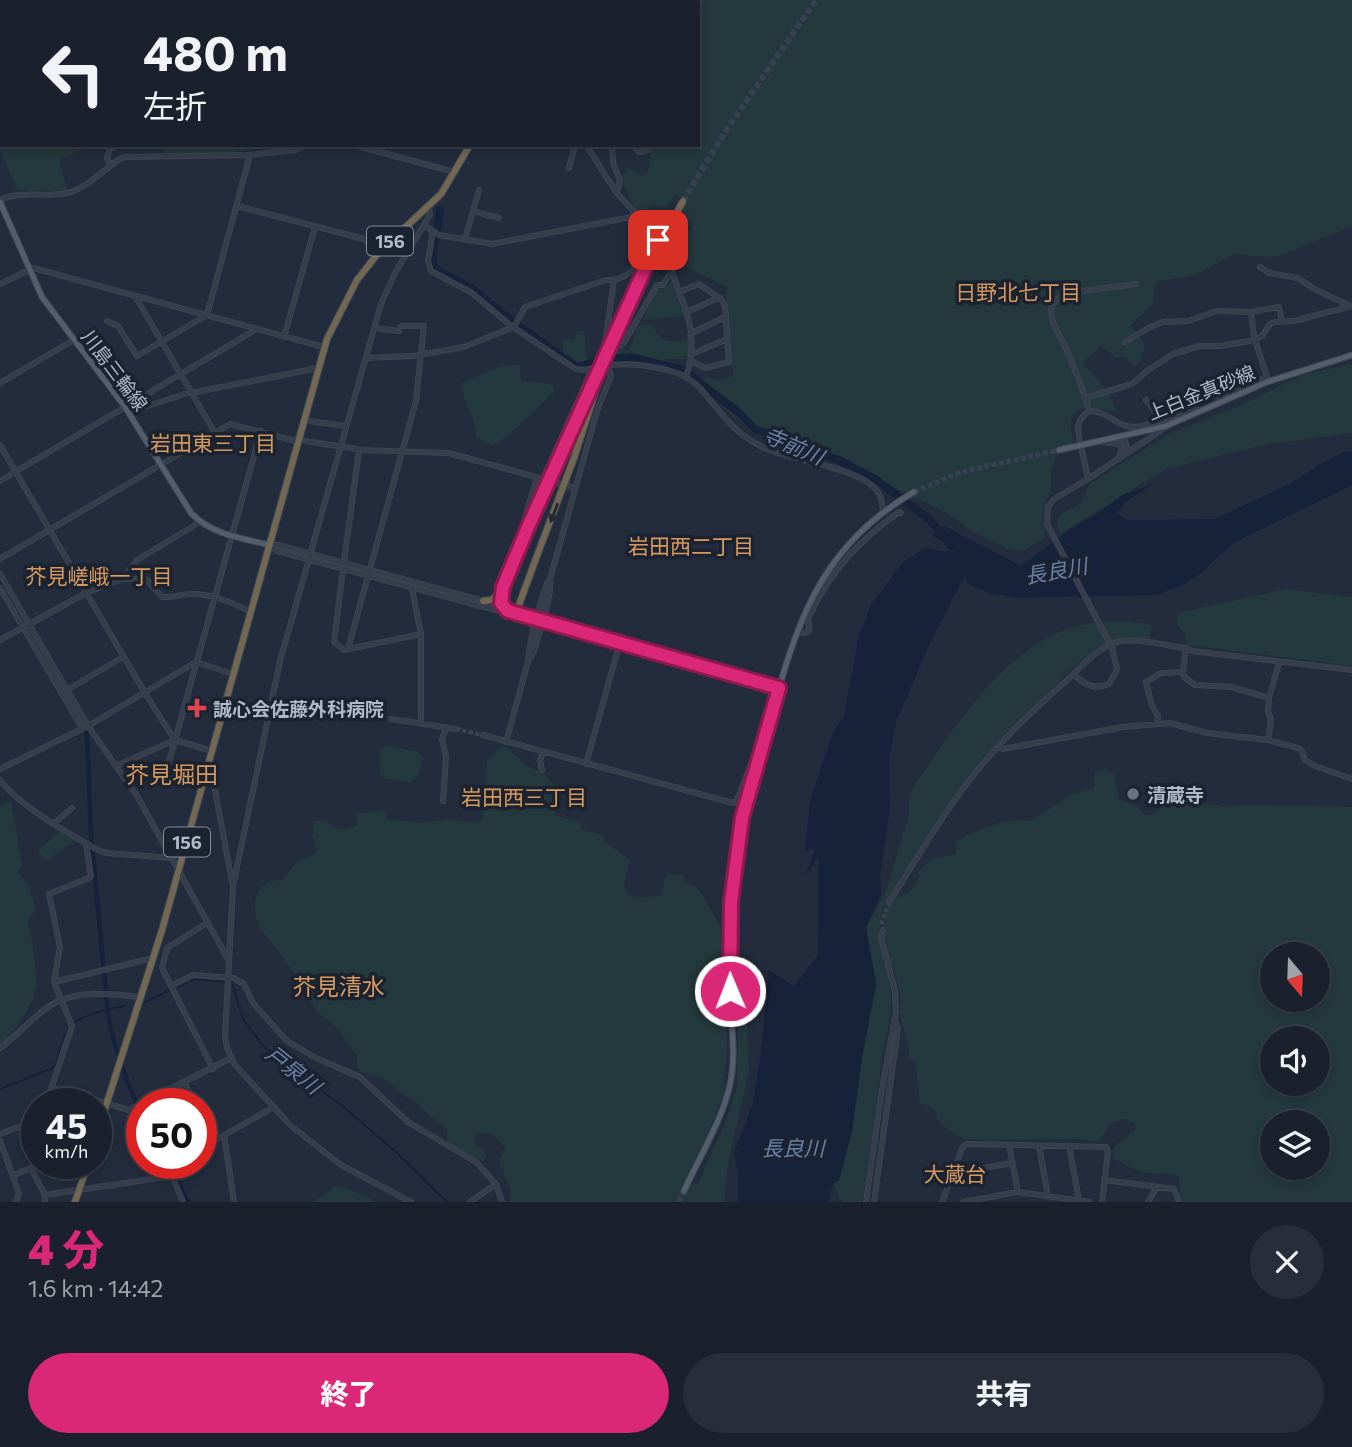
<!DOCTYPE html>
<html lang="ja">
<meta charset="utf-8">
<style>
body{margin:0;font-family:Commissioner,"Noto Sans JP",sans-serif;background:#272e39;color:#f1f3f6;height:100vh;display:flex;flex-direction:column;font-size:26px;white-space:nowrap}
*{box-sizing:border-box;margin:0}
p{font-size:23px;color:#9fa3aa}
.icon{flex:none;width:38px;height:38px;fill:none;stroke:currentColor;stroke-width:2;stroke-linecap:round;stroke-linejoin:round}
.map{position:relative;height:1202px;overflow:hidden}
.side{display:flex;flex-direction:column;background:#1a212d;flex:1}
.side>*{flex:none}
.guide{position:absolute;left:0px;top:0px;width:700px;height:147px;box-shadow:0 4px 10px #0003,0 0 0 2px #383e49;background:#1a212d;color:#f1f3f6;overflow:hidden}
.needle{width:46px;rotate:161deg}
.buttons{position:absolute;left:1260px;top:942px;display:grid;gap:14px}
.buttons a{display:grid;place-items:center;width:70px;height:70px;border-radius:50%;background:#1a212d;box-shadow:0 4px 10px #0003,0 0 0 2px #383e49;font-size:35px}
.speed{position:absolute;left:21px;top:1088px;display:flex;gap:14px;font-size:35px;font-weight:700;text-align:center}
.speed>*{display:grid;place-content:center;width:91px;height:91px;border-radius:50%;background:#1a212d;box-shadow:0 4px 10px #0003,0 0 0 2px #383e49;line-height:1}
.speed small{font-size:18px;font-weight:400}
.speed .limit{border:10px solid #d22;background:#fff;color:#111}
.pin{position:absolute;display:grid;place-items:center;width:60px;height:60px;color:#fff;margin:-30px;border-radius:14px;box-shadow:0 4px 10px #0006}
.me{position:absolute;width:77px;margin:-38px;rotate:359deg;stroke-linejoin:round;filter:drop-shadow(0 0 5px #0008)}
.turn{display:flex;align-items:center;gap:24px;height:147px;padding:0 28px;font-size:32px}
.turn .icon{width:91px;height:91px;stroke-width:2.5}
.turn b{display:block;font-size:49px;line-height:60px}
.round{display:grid;place-items:center;flex:none;width:74px;height:74px;border-radius:37px;background:#272e39}
.summary{display:flex;align-items:center;justify-content:space-between;height:119px;padding:0 28px}
h1{font-size:42px;font-weight:800;line-height:52px;color:#db2777}
.cta{display:flex;gap:14px;margin-top:auto;padding:14px 28px}
.cta a{flex:1;height:80px;border-radius:42px;background:#db2777;color:#fff;font-size:28px;font-weight:800;line-height:80px;text-align:center}
.cta a+a{background:#272e39;color:#f1f3f6}
.map>svg:first-child{display:block}
</style>
<div class="map">
<svg width="1352" height="1202" viewBox="0 0 1352 1202">
<rect width="100%" height="100%" fill="#222c3c"/>
<path fill="#24393d" fill-rule="evenodd" d="M0 0H371L2 2V145H87L88 147 59 159 67 189 62 191 17 190 0 149Z
M634 0H1352V226L1279 256 1266 257 1234 254 1193 276 1159 281 1154 290 1152 305 1131 325 1145 345 1140 362 1134 368 1125 357H1115L1101 346 1083 363 1109 393 1116 411C1110 412 1106 410 1100 409 1071 404 1067 417 1074 441L1056 456 1051 469V487L1042 517 1046 537 1023 551 1009 549 975 533 945 512 843 463 791 450 755 434 728 412 704 383V376L717 380 733 376 726 300 727 287 671 260 693 225 683 217 684 200 676 195 666 207 650 205 646 213 636 211 621 179 627 167 641 176 648 173 652 145H698V2H634Z
M160 145H280L186 159 166 153Z
M673 279 685 316 645 320 644 316 657 289H664Z
M652 324C659 342 669 343 686 340L688 335H691V359H665L662 362 629 355 611 358 617 345 629 351 638 325Z
M577 331H584L587 363H575L564 357 562 340 575 339Z
M1352 364V433L1268 444 1166 469 1060 534C1052 509 1066 515 1082 502L1089 484 1171 433 1236 407 1305 374Z
M519 365 521 381 550 384 554 389V393C535 407 510 441 490 445L476 436C476 417 462 402 462 383L499 367Z
M1286 589 1352 597V666L1187 645 1184 633 1176 622 1178 613Z
M1130 622 1152 625 1149 640 1120 639 1097 649 1078 663 1005 734 970 775 884 905C871 946 893 967 891 1005 891 1024 884 1040 882 1058 876 1106 870 1154 862 1202H842L833 1183 839 1180 852 1131 862 1058 876 984 866 927 887 889 909 814V800L912 789C955 727 1011 633 1093 623 1105 621 1118 622 1130 622Z
M386 745 418 752 423 758 417 777 410 783 384 778 380 773V752Z
M501 747 508 748 527 766 542 772 555 785 553 802 555 815 581 823 582 830 600 834 607 843 630 860 624 885 628 894 635 897 661 896 667 873 683 875 685 883 697 887 721 927 727 1043 724 1092 690 1183 698 1184 729 1113 737 1083 739 961 750 962 747 1020 749 1071 727 1169 725 1202H509L511 1190 499 1161 505 1149C498 1136 489 1129 475 1135L474 1141 487 1156 482 1161 447 1142V1129L427 1113 416 1101 404 1096 387 1080 361 1072 357 1067V1056L340 1031 315 1009 290 967 260 928C253 914 251 892 267 883 272 880 278 881 283 879 289 875 292 866 298 862 305 858 312 858 317 851L312 836 314 821 325 820C337 832 343 830 358 825L357 814 384 810 387 819 423 823 447 819 478 823 483 817 487 761Z
M1107 768 1106 772 1114 773 1119 799 1138 807 1146 816C1158 814 1161 808 1161 797L1173 802 1217 805 1223 807 1249 805 1352 807V1202H1183L1180 1196 1179 1176C1168 1173 1162 1173 1151 1173 1138 1173 1125 1164 1114 1159L1112 1152 1115 1146 1135 1130V1124L1125 1119 1112 1122 1098 1142 1077 1139 966 1140 950 1131 938 1120 933 1108 920 1103 915 1060 909 1058C910 1042 903 1031 900 1015 899 1006 902 997 899 988 892 962 865 901 909 893L920 876 918 871 932 859 956 854V841C980 830 1003 816 1031 821L1071 795 1094 788 1095 772ZM1272 954H1318V999H1272ZM1272 1038H1318V1083H1272ZM1272 1122H1318V1167H1272Z
M11 802 22 865 18 872 28 885 36 908 28 922C31 936 40 979 35 992 29 1012 14 1032 0 1047V807Z
M62 830 75 841 45 861 38 850Z
M337 1185 368 1197 375 1202H313Z"/>
<path fill="#15223a" d="M1346 451 1352 452V485L1233 543 1199 575 1181 586 1157 595 1021 598 988 593 969 584 965 576 931 641 896 722 889 759 890 809 880 875 881 895 866 927 876 984 862 1058 852 1131 839 1180 833 1184 828 1202H738V1172L734 1153 753 1103 760 1060 769 970 794 986 818 955 819 856 806 876 815 848 805 851 810 800 833 732 844 716 859 635 871 605 903 562 925 548 945 552 961 547 932 536 944 526 1021 566 1073 527 1102 511 1122 495 1153 484 1125 502 1116 514 1128 520 1215 519 1292 483 1315 467Z"/>
<g fill="none" stroke-linecap="round" stroke-linejoin="round">
<path stroke="#15223a" stroke-width="2" d="M175 988 193 979 232 982 243 1019 263 1046 341 1105 395 1151 447 1202
M145 1002 170 990
M0 1089 55 1067C59 1055 62 1040 68 1029 75 1016 111 1008 125 1006"/>
<path stroke="#15223a" stroke-width="4.5" d="M0 580 83 723 87 734 91 834 108 1015C115 1051 128 1084 142 1117
M169 1164 188 1202"/>
<path stroke="#15223a" stroke-width="8" d="M440 210 432 259 434 269 468 286 512 321 577 367 601 360
M610 359 630 357 683 370 737 411 755 429 841 461 875 479 929 519 960 557"/>
<path stroke="#374151" stroke-width="4.5" stroke-dasharray="4.5 2" stroke-linecap="butt" d="M648 256 668 265
M456 729 483 735
M883 931 882 921 889 902"/>
<path stroke="#374151" stroke-width="5" stroke-dasharray="5 2.5" stroke-linecap="butt" d="M914 492 961 472 1059 450
M679 1202 684 1191"/>
<path stroke="#374151" stroke-width="6" stroke-dasharray="6 3" stroke-linecap="butt" d="M683 201 725 132 816 0"/>
<g stroke="#3f4755" stroke-width="6">
<path id="minor" d="M483 0 487 2
M543 0 545 2
M603 0V2
M393 2V0
M451 2 453 0
M587 2 588 0
M611 2V0
M633 2V0
M354 145 454 172
M612 145 613 163 620 181 617 191
M634 145 639 152 648 150 647 145
M111 165 107 158 110 149 118 145
M569 168 575 145
M0 200C22 189 47 199 71 192 89 186 105 169 121 158L126 157 250 155 295 150 307 145
M237 206 364 239 379 252
M473 211 499 218
M424 225 439 235 492 244 637 216
M433 231 428 261 431 271 472 293 510 325 574 368C585 373 598 365 610 365 632 363 652 365 674 372 697 379 706 396 721 413 731 427 747 439 762 447 789 461 865 467 879 494 881 498 882 504 883 509
M465 239 479 190
M668 265 670 267C684 307 701 334 686 377
M1260 267 1269 273 1298 278 1314 289 1351 306
M0 284 33 268 324 347
M679 292 699 284 721 299 725 306 729 362 705 368 691 361
M135 296 215 433
M687 312 718 298
M107 321 118 326 137 356 207 315 250 155
M375 328 399 331
M692 333 725 317
M284 337 315 227
M606 340 621 345 624 343 657 285H663L669 275 673 273
M1125 342 1150 327 1163 322 1188 321 1217 311 1251 312 1279 307 1282 321
M692 354 727 339
M366 358 413 356 464 347 514 327 525 307 606 280C632 282 641 259 651 239L644 217 638 216 616 192 586 145
M0 383 74 340
M191 393 318 368
M1085 398 1132 384 1148 370 1173 354 1200 346H1220L1255 340 1262 336 1270 324 1275 322 1294 321 1352 306
M1146 400 1162 420
M1221 403 1219 397 1267 377 1254 337 1251 312
M1089 411C1084 391 1076 372 1068 353 1060 333 1035 307 1067 293L1136 284
M129 412 191 392
M310 421 345 426
M1119 438 1125 441 1128 452
M305 441 357 449
M1080 442C1077 428 1076 420 1089 411 1107 410 1117 428 1136 427 1159 425 1180 409 1202 410
M1102 442 1119 444 1122 450 1119 457
M0 445 145 693 174 739
M1082 451 1088 479
M543 479 592 369
M0 481 255 330
M1047 524 1048 507 1054 499 1088 479 1166 427
M522 534 523 525 537 477
M270 545 277 551 307 559 495 610 516 613 779 688
M270 545H278L483 601 504 610
M0 559 230 424 299 442
M344 562 359 450 449 453 575 488
M343 569 334 642 344 650 421 634
M0 574 88 726 137 796 229 961
M123 578 137 560 200 522
M0 588 82 728
M412 589 421 634V722
M540 615 597 411 611 376 604 351 614 280
M797 631 804 633 809 631C810 627 808 624 808 620 809 616 813 609 815 605 834 567 865 536 899 512L901 513
M0 640 86 593 122 579H146L162 597C172 598 181 594 191 594 213 594 231 602 251 612
M348 649 416 401 424 326H401
M528 656 534 625 532 618 537 613 547 583
M529 659C539 648 535 631 547 622 542 608 553 595 550 580
M1183 672 1184 677 1195 685 1231 687 1269 698
M1073 674C1085 685 1094 690 1109 684L1117 669 1112 648
M67 690 123 657
M391 719 456 729
M1157 723 1158 716 1152 706 1146 682 1161 673 1183 672 1186 648
M483 735 733 803 737 800 753 759 761 746
M1268 740 1271 720 1268 711 1269 698 1279 663
M506 742 538 625
M997 747 1003 749 1123 727 1170 723 1207 733 1268 740 1298 748 1302 751 1305 760 1315 766 1352 779
M210 763 232 882
M586 764 620 642
M116 766 175 740 212 751
M0 769 88 726 196 662 233 674
M167 769 261 431
M542 770 540 760 543 752
M0 780C17 804 69 834 96 849L106 853 172 858
M443 801 446 757 442 739 446 729
M54 823 72 808
M889 902C916 861 939 819 969 781 997 744 1031 712 1066 681 1082 666 1096 649 1117 642 1133 637 1168 646 1186 648L1192 651 1352 670
M207 923 167 948 162 968 213 1069
M54 982 153 958
M171 986 193 975 233 978 244 984 253 1003 287 1041 316 1058 360 1077 408 1122 476 1162 496 1184 502 1202
M0 1048C39 1019 46 992 102 994 114 995 127 994 139 998
M185 1082 192 1104
M52 1088 129 1110 231 1058
M46 1104 72 1026 54 982 60 947 49 894 89 878 91 876 86 844
M201 1131 203 1137 201 1144
M0 1134 37 1120
M224 1135 234 1202
M0 1141 19 1193 16 1202
M1009 1145 1018 1192
M1039 1146 1048 1196
M1069 1146 1079 1200
M201 1148 274 1107
M31 1168 45 1195
M954 1173 1012 1163
M14 1175 31 1168 37 1161
M1104 1180 1174 1189 1179 1202
M45 1202V1195L172 1176 183 1202
M411 1202 341 1165 290 1125 235 1065 227 1048 225 1037 233 886 280 661 381 304 396 271 430 215 429 207
M470 1202 496 1184
M866 1202 882 1089 896 1012 895 991 881 937 883 931
M874 1202 898 1028 894 1020
M942 1202 963 1146 967 1144 1106 1147 1108 1152 1102 1202
M963 1202 1018 1192 1089 1202
M1148 1202 1157 1187"/>
</g>
<g stroke="#3f4755" stroke-width="7">
<path id="major" d="M0 202 42 297 125 407 191 513C212 535 241 538 270 545
M1059 450 1166 426 1267 382 1352 355
M684 1191C699 1158 720 1124 729 1089 737 1059 731 1025 730 994 728 964 729 933 731 904 735 847 750 793 765 738 794 634 813 550 914 492"/>
</g>
<g stroke="#414957" stroke-width="8">
<path id="highway" d="M554 2 555 0
M502 592 501 603 508 611
M483 601 491 600 499 594 528 527
M516 613 538 553
M96 1137 162 930 327 339 357 280 379 252 441 194 470 145
M75 1202 88 1164"/>
</g>
<use href="#minor" stroke="#363e4c" stroke-width="4.5"/>
<use href="#major" stroke="#545d6c" stroke-width="5"/>
<use href="#highway" stroke="#726852" stroke-width="6"/>
<g stroke="#3f4755" stroke-width="6" stroke-linecap="butt">
<path id="minor-bridge" d="M1047 524 1112 648"/>
</g>
<g stroke="#414957" stroke-width="8" stroke-linecap="butt">
<path id="highway-bridge" d="M528 527 595 379
M538 553 574 458 601 374 659 247 683 201"/>
</g>
<use href="#minor-bridge" stroke="#363e4c" stroke-width="4.5"/>
<use href="#highway-bridge" stroke="#726852" stroke-width="6"/>
</g>
<defs><path id="oneway-solid" d="M-6-.8H1V-3.2L6.5 0L1 3.2V.8H-6Z" transform="scale(1.75)"/></defs>
<use fill="#242a34" href="#oneway-solid" transform="translate(554 513) rotate(111)"/>
<g fill="none" stroke-linecap="round" stroke-linejoin="round">
<g stroke="#8e194d" stroke-width="18">
<path id="route" d="M658 240 528 527 503 587 501 603 508 611 779 688 742 818 731 902 730 991"/>
</g>
<use href="#route" stroke="#db2777" stroke-width="12"/>
</g>
<path fill="#e0444e" stroke="#1b2331" stroke-width="2.5" d="M193.5 697.5h7v7h7v7h-7v7h-7v-7h-7v-7h7z"/>
<circle fill="#6b7280" stroke="#1b2331" stroke-width="2.5" cx="1133" cy="794" r="7"/>
<g text-anchor="middle" dominant-baseline="central" stroke-width="7" stroke-linejoin="round" paint-order="stroke">
<g fill="#1b2331" stroke="#848c9b" stroke-width="2">
<rect x="367" y="226.5" width="46" height="29" rx="5"/>
<rect x="164" y="827.5" width="46" height="29" rx="5"/>
</g>
<g font-size="18" font-weight="bold" fill="#b1b9c8">
<text x="390" y="241">156</text>
<text x="187" y="842">156</text>
</g>
<g font-size="19" fill="#b1b9c8" stroke="#1b2331">
<text transform="translate(115 370) rotate(53)">川島三輪線</text>
<text transform="translate(1201 392) rotate(-22)">上白金真砂線</text>
</g>
<g font-size="19" font-weight="bold" fill="#b1b9c8" stroke="#1b2331" text-anchor="start">
<text x="213" y="708">誠心会佐藤外科病院</text>
<text x="1147" y="794">清蔵寺</text>
</g>
<g font-size="21" fill="#d7995d" stroke="#1b2331">
<text x="1018" y="291">日野北七丁目</text>
<text x="213" y="442">岩田東三丁目</text>
<text x="691" y="545">岩田西二丁目</text>
<text x="99" y="575">芥見嵯峨一丁目</text>
<text x="524" y="796">岩田西三丁目</text>
<text x="955" y="1173">大蔵台</text>
</g>
<g font-size="21" font-style="italic" fill="#6980a8" stroke="#1b2331">
<text transform="translate(794 445) rotate(23)">寺前川</text>
<text transform="translate(1056 570) rotate(-10)">長良川</text>
<text transform="translate(294 1069) rotate(38)">戸泉川</text>
<text x="793" y="1147">長良川</text>
</g>
<g font-size="23" fill="#d7995d" stroke="#1b2331">
<text x="172" y="774">芥見堀田</text>
<text x="339" y="986">芥見清水</text>
</g>
</g>
</svg>
<div class="buttons">
<a><svg class="needle" viewBox="-14 -14 28 28"><path d="M0-13l5 13h-10z" fill="#e53935"/><path d="M0 13l5-13h-10z" fill="#9fa3aa"/></svg></a>
<a><svg class="icon" aria-label="sound" viewBox="0 0 24 24"><path d="M4 9h4l5-4v14l-5-4H4zM17 9q2 3 0 6"/></svg></a>
<a><svg class="icon" aria-label="layers" viewBox="0 0 24 24"><path d="M12 4l9 5-9 5-9-5zM3 14l9 5 9-5"/></svg></a>
</div>
<div class="speed"><div>45<small>km/h</small></div><div class="limit">50</div></div>
<div class="pin" style="left:658px;top:240px;background:#d93025"><svg class="icon" aria-label="arrive" viewBox="0 0 24 24"><path d="M6 21V4h12l-3 4 3 4H6"/></svg></div>
<svg class="me" style="left:730px;top:991px" viewBox="-20 -20 40 40"><circle r="17" fill="#db2777" stroke="#fff" stroke-width="3"/><path d="M0-11L8 9 0 5-8 9z" fill="#fff"/></svg>
<div class="guide">
<div class="turn"><svg class="icon" aria-label="left" viewBox="0 0 24 24"><path d="M17 20v-9H6M10 6l-5 5 5 5"/></svg><div><b>480 m</b>左折</div></div>
</div>
</div>
<section class="side">
<div class="summary"><div><h1>4 分</h1><p>1.6 km · 14:42</p></div><a class="round"><svg class="icon" aria-label="close" viewBox="0 0 24 24"><path d="M6 6l12 12M18 6L6 18"/></svg></a></div>
<div class="cta"><a>終了</a><a>共有</a></div>
</section>
